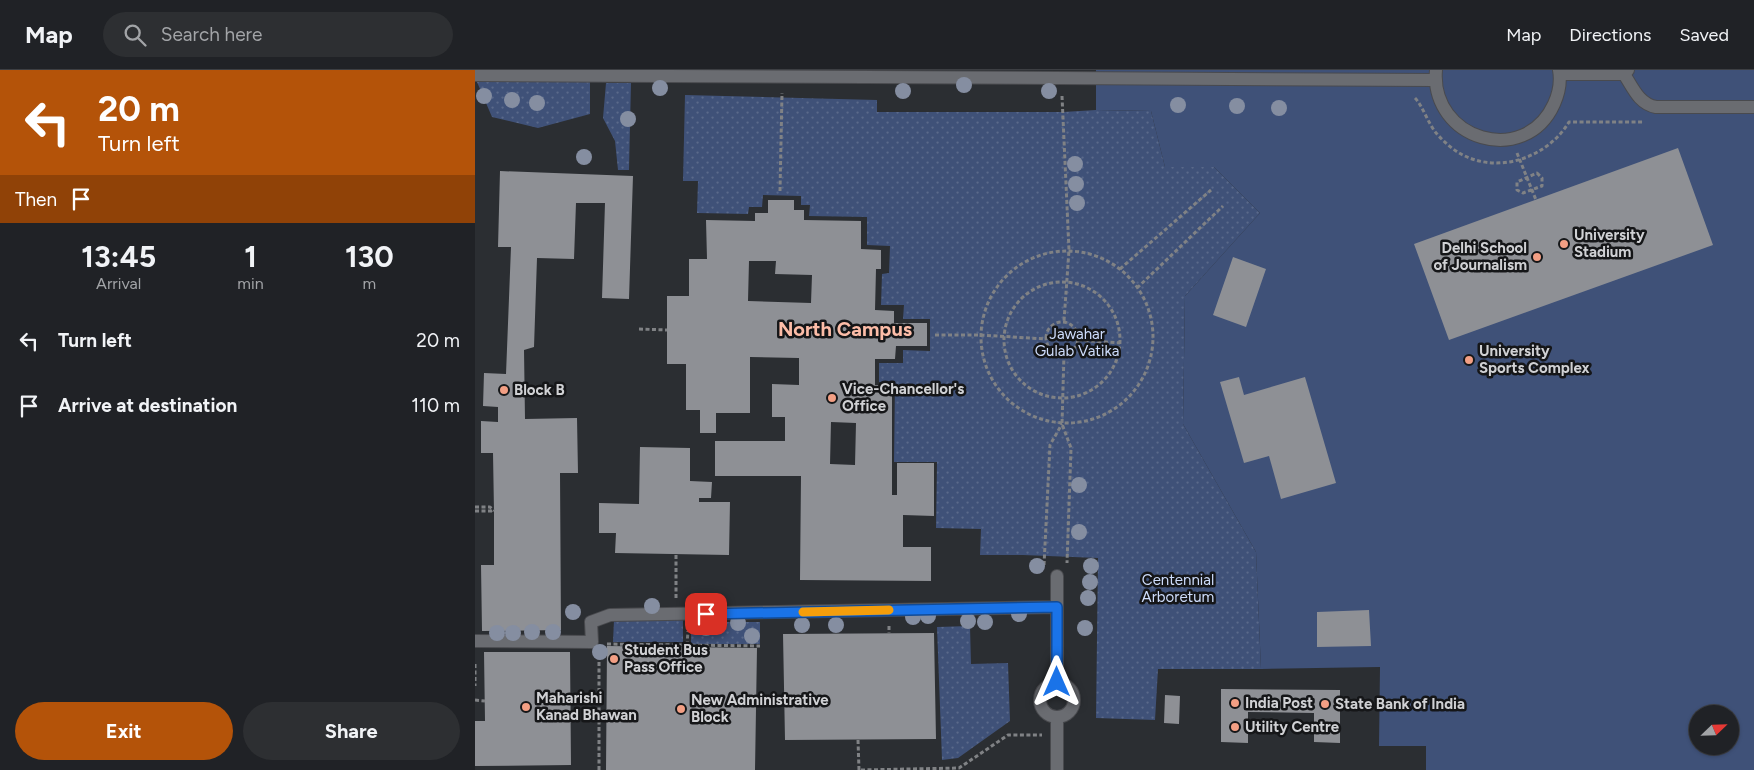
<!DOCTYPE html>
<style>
body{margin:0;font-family:Figtree,sans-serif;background:#2d2f32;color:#f1f3f6;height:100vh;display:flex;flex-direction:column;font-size:19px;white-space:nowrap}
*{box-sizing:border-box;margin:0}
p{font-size:16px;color:#a2a4a7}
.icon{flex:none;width:28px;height:28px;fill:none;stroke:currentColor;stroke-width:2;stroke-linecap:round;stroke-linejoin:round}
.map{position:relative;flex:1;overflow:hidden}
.sheet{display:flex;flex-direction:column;background:#202226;width:475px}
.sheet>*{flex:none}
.top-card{background:#b45309;color:#fff;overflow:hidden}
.needle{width:32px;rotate:67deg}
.fabs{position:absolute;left:1214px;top:635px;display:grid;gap:10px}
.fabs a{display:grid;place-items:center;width:50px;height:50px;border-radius:50%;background:#202226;box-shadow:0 1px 4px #0004,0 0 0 1px #3d3f43;font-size:25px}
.pin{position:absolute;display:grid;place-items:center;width:42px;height:42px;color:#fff;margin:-21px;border-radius:10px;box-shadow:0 2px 8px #0006}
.me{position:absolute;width:55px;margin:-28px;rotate:0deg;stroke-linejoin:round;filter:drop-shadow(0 0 4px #0008)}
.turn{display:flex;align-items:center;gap:18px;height:105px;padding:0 15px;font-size:22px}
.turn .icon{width:65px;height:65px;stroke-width:2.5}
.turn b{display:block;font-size:35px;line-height:42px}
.then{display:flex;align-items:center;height:48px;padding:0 15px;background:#0003;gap:10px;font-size:19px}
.eta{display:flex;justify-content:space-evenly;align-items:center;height:85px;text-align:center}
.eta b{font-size:30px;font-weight:700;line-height:35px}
.primary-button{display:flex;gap:10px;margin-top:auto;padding:10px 15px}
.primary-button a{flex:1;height:58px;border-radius:30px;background:#b45309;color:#fff;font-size:20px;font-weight:700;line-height:58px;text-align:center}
.primary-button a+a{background:#2d2f32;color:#f1f3f6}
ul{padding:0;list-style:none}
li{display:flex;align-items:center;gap:15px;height:65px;padding:0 15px}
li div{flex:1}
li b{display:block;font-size:19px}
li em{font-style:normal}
header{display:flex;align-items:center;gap:30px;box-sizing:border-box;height:70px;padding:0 25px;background:#202226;border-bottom:1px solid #3d3f43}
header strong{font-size:24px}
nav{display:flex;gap:28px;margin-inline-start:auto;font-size:18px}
.search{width:350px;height:45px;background:#2d2f32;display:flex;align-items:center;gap:12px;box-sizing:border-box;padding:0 18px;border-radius:28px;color:#a2a4a7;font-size:19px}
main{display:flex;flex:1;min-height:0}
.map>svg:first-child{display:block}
</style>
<header>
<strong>Map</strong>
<div class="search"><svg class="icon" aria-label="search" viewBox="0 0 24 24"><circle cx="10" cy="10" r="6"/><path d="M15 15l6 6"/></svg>Search here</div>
<nav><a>Map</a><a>Directions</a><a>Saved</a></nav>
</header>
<main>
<section class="sheet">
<div class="top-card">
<div class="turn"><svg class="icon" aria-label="left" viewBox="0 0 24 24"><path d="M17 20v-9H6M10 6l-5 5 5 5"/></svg><div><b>20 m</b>Turn left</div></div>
<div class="then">Then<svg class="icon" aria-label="arrive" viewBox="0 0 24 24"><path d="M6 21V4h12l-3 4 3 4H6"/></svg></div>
</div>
<div class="eta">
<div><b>13:45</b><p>Arrival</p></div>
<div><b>1</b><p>min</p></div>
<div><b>130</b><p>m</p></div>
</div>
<ul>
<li><svg class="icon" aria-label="left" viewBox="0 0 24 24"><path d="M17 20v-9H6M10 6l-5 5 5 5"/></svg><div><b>Turn left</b></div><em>20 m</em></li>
<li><svg class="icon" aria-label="arrive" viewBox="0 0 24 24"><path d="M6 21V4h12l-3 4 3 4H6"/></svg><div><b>Arrive at destination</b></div><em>110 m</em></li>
</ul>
<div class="primary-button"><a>Exit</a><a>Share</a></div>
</section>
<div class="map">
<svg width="1279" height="700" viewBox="0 0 1279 700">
<defs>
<pattern id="green-dots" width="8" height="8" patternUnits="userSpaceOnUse" patternTransform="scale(1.25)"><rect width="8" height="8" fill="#3f5178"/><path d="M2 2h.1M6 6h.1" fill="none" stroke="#5a698a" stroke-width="1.8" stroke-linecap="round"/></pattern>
</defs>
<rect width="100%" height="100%" fill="#2b2e32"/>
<path fill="url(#green-dots)" d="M115 11V44L63 58 17 47 2 12Z
M131 13H156L154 100H143L140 71 128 48Z
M210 25 402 30V42H588L621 40 676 41 690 97H739L785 143 710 226 708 354 781 482 786 599H683L680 650 621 648 623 488 548 485H505L506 459 461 458 462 392H419L420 312H404V293H428V280L455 281V249H428L429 235H406L407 204 414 203 415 176 392 175V147L334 146 335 135H326V126L288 125 287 137H274L273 144 222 143 223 111H208Z
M139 550H208V572H138Z
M216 552H285V574H216Z
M495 556 496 594 533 593 535 651 483 688 467 690 462 557Z"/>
<path fill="#3f5178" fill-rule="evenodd" d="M621 0H1279V700H951V676H904L905 597 786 599 781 482 708 354 710 226 785 143 739 97H690L676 41 621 40ZM1222 644H1255V676H1222Z"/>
<path fill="#8e9095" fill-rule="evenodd" d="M1203 78 1238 175 974 270 939 174Z
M25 101 158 106 154 229 127 228 130 133H101L99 189 62 188 59 277 49 280 50 349 102 348 103 403H85L86 560 7 561 6 495H19V441L18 383H6V351L23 352V337L8 336 9 303 31 304 36 177H23Z
M293 130H319V140H329V150L386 151V179L406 180V199H401L400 240 419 241V253H452V276H421L420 289H400V315H417V425H422V393H459V446L428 445V477H456V511L325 510 326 406H240V371H310V347H297V314L324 315V288L275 287V343H241V363H225V340H211V294H192V226H214V189H232L231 150 280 151V143H293ZM274 191H301L300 204 337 205 336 233 273 231ZM356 352 381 353 380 395 355 394Z
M758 187 791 199 771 257 738 245Z
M764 307 769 325 830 307 861 413 806 429 794 386 769 393 745 312Z
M165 377 215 378V411L237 412 236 428H224V432H255L254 485 140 483 141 463H124V433L164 434Z
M894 540 896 576 842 577V542Z
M459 563 461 669 310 670 308 564Z
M132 576 282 578 280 700H131Z
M9 582H95L96 695 0 696V651H10Z
M746 619 865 620V673L839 672V643L773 642V673L746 672Z
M690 625 705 626 704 654 689 653Z"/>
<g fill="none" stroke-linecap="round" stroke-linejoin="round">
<g stroke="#494a4e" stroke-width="14">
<path id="minor" d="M961 0C955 70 1050 98 1079 34 1084 23 1086 11 1084 0
M1085 4H1149L1153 0
M1149 4C1158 18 1164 34 1181 37H1279
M0 5 961 10
M582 506V612
M0 571 117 572 116 552 135 545 582 537
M565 630a17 17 0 1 1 34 0a17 17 0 1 1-34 0Z
M582 700V647"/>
</g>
<path stroke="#808285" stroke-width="3" stroke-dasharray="4 2.5" stroke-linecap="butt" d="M587 26 594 180 589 251
M940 28C948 36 953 54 962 64 969 72 977 79 986 84 1024 105 1073 87 1094 52H1169
M1042 83 1061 130
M1062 103 1067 108V116L1048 123 1042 120V112Z
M305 121 307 23
M506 267a86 86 0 1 1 172 0a86 86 0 1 1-172 0Z
M645 199 736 120
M529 270a58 58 0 1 1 116 0a58 58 0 1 1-116 0Z
M662 218 748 136
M571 268a16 16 0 1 1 32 0a16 16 0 1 1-32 0Z
M164 259 192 260
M460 265H505L571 269
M603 270 645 273
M589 284 587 354 596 378 592 493
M0 437H15L19 441
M0 441H19
M569 495 575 375 587 354
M201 528V484
M414 556V563
M132 574 285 576
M212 575 213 561
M0 594V616
M0 630 10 631
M383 670 384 700
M124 700V587
M386 700 484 698 533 665H567"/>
<use href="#minor" stroke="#6a6c71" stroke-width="12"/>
</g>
<g fill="#858ea1">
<circle cx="489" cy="15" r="8"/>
<circle cx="185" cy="18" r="8"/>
<circle cx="428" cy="21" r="8"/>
<circle cx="574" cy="21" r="8"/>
<circle cx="9" cy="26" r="8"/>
<circle cx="37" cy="30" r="8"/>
<circle cx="62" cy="33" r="8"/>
<circle cx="703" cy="35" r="8"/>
<circle cx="762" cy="36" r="8"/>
<circle cx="804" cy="38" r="8"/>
<circle cx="153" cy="49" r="8"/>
<circle cx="109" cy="87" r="8"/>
<circle cx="600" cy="94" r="8"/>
<circle cx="601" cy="114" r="8"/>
<circle cx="602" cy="133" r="8"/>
<circle cx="604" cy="415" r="8"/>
<circle cx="604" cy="462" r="8"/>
<circle cx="562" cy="496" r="8"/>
<circle cx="616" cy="496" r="8"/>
<circle cx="615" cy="512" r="8"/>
<circle cx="613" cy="528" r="8"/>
<circle cx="177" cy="536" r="8"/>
<circle cx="98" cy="542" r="8"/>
<circle cx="544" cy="544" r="8"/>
<circle cx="453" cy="546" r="8"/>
<circle cx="438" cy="547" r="8"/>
<circle cx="493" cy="551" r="8"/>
<circle cx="510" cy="552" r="8"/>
<circle cx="263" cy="553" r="8"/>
<circle cx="327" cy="555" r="8"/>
<circle cx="361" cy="555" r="8"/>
<circle cx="231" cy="558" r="8"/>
<circle cx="610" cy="558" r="8"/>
<circle cx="57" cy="562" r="8"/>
<circle cx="78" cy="562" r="8"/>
<circle cx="22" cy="563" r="8"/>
<circle cx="38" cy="563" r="8"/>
<circle cx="277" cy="566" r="8"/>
<circle cx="125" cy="582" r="8"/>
</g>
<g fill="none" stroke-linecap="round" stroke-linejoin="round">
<g stroke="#114b97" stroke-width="12">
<path id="route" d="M231 544 582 537V612"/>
</g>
<use href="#route" stroke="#1a73e8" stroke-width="9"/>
<path stroke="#f59e0b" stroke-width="9" d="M328 542 414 540"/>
</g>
<g fill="#f39f84" stroke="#151618" stroke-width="2">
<circle cx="1089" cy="174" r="5"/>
<circle cx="1062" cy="187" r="5"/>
<circle cx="994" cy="290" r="5"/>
<circle cx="29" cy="320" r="5"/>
<circle cx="357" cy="328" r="5"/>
<circle cx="139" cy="589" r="5"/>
<circle cx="760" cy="633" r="5"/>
<circle cx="850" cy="634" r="5"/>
<circle cx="51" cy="637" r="5"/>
<circle cx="206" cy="639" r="5"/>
<circle cx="760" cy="657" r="5"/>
</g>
<g text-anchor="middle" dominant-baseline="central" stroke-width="5" stroke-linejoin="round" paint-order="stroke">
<g font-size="15" font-weight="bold" fill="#d0d1d4" stroke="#151618" text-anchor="start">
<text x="1099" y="165">University<tspan x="1099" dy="17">Stadium</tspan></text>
<text x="1052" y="178" text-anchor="end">Delhi School<tspan x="1052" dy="17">of Journalism</tspan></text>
<text x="1004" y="281">University<tspan x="1004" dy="17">Sports Complex</tspan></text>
<text x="367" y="319">Vice-Chancellor's<tspan x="367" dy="17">Office</tspan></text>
<text x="39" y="320">Block B</text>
<text x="149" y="580">Student Bus<tspan x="149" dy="17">Pass Office</tspan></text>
<text x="61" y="628">Maharishi<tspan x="61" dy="17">Kanad Bhawan</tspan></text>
<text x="216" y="630">New Administrative<tspan x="216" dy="17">Block</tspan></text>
<text x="770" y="633">India Post</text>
<text x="860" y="634">State Bank of India</text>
<text x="770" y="657">Utility Centre</text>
</g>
<g font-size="15" fill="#ceddfc" stroke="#151618">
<text x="602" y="264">Jawahar<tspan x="602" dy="17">Gulab Vatika</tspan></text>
<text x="703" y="510">Centennial<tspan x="703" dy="17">Arboretum</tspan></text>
</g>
<g font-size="20" font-weight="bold" fill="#fdbda8" stroke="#151618">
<text x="370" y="259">North Campus</text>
</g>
</g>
</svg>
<div class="fabs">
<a><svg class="needle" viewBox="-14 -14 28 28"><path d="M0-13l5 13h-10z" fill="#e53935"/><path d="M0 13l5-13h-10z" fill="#a2a4a7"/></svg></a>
</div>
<div class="pin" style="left:231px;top:544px;background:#d93025"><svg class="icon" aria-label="arrive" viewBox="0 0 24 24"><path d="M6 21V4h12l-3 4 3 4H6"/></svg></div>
<svg class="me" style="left:582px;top:612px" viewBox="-20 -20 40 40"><path d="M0-17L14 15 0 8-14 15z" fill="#1a73e8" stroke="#fff" stroke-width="4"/></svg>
</div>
</main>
